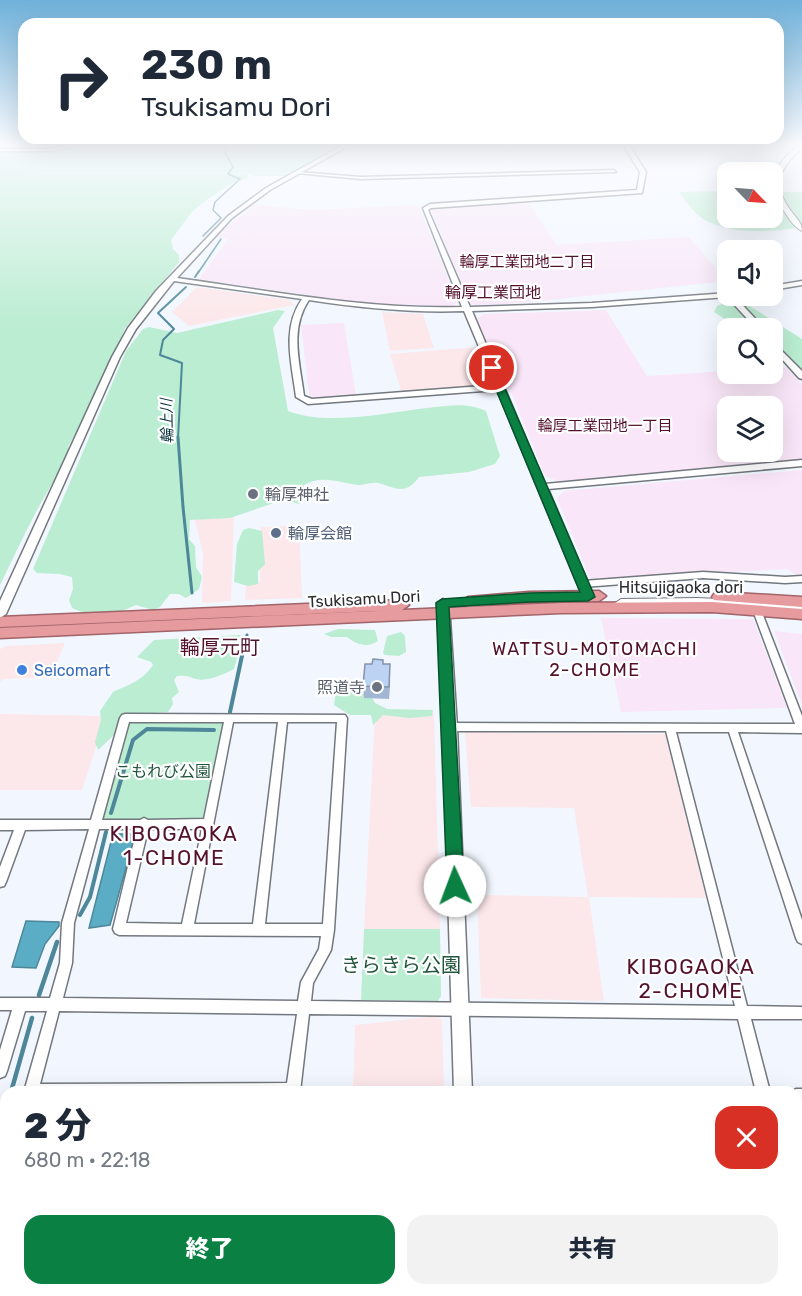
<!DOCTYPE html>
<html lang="ja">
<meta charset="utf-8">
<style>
body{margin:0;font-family:Rubik,"Noto Sans JP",sans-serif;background:#f2f2f3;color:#1f2937;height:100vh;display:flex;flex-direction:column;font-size:22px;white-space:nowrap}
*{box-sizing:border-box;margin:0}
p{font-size:20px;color:#747a83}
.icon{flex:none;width:33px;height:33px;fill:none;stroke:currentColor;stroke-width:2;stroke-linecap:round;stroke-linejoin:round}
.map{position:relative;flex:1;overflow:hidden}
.details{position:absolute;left:0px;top:1086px;width:802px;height:210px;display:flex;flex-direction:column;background:#fff;border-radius:18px 18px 0 0;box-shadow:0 6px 24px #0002}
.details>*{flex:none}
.guide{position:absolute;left:18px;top:18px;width:766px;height:126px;border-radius:18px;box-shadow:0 6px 24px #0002;background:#fff;color:#1f2937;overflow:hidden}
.needle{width:39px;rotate:115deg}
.tools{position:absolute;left:717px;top:162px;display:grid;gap:12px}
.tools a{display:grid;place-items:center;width:66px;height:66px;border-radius:12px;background:#fff;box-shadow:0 6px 24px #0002;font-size:30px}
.pin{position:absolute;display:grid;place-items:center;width:51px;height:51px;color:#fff;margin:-26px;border:3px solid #fff;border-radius:50%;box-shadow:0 2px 6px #0007}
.me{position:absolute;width:66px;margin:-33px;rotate:358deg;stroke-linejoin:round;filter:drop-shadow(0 0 4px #0008)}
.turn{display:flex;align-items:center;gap:21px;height:126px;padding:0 24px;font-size:27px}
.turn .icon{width:78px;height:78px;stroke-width:2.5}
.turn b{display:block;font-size:42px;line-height:51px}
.round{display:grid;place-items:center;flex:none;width:63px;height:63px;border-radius:18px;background:#f2f2f3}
.headline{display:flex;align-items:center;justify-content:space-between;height:102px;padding:0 24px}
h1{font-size:36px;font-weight:800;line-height:45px}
.button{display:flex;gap:12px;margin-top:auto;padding:12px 24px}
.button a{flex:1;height:69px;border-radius:18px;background:#0b8043;color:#fff;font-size:24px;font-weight:800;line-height:69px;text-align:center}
.button a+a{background:#f2f2f3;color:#1f2937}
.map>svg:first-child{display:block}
</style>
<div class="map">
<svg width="802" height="1296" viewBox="0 0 802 1296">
<rect width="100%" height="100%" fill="#f2f7ff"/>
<path fill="#fce7ea" d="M197 287 290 300 294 305 189 326 172 312Z
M382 312 423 314 434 348 390 351Z
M477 347 490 380 483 385 401 391 390 354Z
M234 515 231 601 202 603 203 553 194 517Z
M299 525 302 598 245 600 246 583 260 582 261 527Z
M65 643 51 677 4 679 0 682V649L6 646Z
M375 713H434L440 929H364Z
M0 714 106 716 82 790H0Z
M465 732 665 734 706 898 589 897 604 1001 481 998 477 895 588 897 574 808 471 807Z
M429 1017H438L442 1020 444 1092H353L355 1025Z"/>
<path fill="#f9e6f8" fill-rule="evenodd" d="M631 145H774L758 157 638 156Z
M528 202 557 245 689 237 727 281 520 303 475 305 470 303 431 210 435 208Z
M253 205 313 210 418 205 458 303 452 306 362 303 199 279 228 239 216 237Z
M606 310 647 376 727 371 728 374H772L773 368 786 367 802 384V460L560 482 545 476 509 387 476 320 483 314ZM728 406H772V452H728Z
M344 323 356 395 315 398 309 395 301 325Z
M802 470V574L798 576 787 569 590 579 557 498 564 491Z
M601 618 753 619 787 708 621 712Z
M774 631 802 634V705Z"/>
<path fill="#baedd1" d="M71 145H342L286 176H255L247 174 249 178 234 182 205 201 191 213 171 240 173 249 179 255V262L125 328 112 360 109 361 95 398 68 447 71 451C60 472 47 491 36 512 23 536 12 561 0 585V149L40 148 55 150 72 147Z
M727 191 728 218H772L773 192H802V227C771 232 738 235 709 222 696 217 687 202 679 192Z
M737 298 802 339V371L773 353 772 328H738L714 312 717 306Z
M278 310 285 311 273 328 288 411C327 426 385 413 427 408 448 406 466 402 486 411L500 456 495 464 469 472 419 477C405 496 397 488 378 483 372 482 365 485 359 485 340 483 322 474 304 485V498L300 504 283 500 230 518 190 520 189 539 195 546 196 567 202 577 199 589 186 598 179 594H170L160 607 153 610 136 605 118 613H84L72 608 69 600 73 589 72 577 59 574 37 573 33 569 126 351 143 329 149 327 177 333Z
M249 528 262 531 265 564 258 571V584L248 586 234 582 237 544 243 530Z
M338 629 375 630 378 641C367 648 357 645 347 637H331L324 634Z
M401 632 405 636 406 652 399 656 385 655 383 653 387 636Z
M240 635 243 637 234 669C224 674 208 682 196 679 189 677 186 675 177 676L174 680 179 692 172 698 173 704 168 712 125 715 113 736 98 750 95 742 101 720 100 711 113 692C130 684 142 681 153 665L151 662 137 657 154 640Z
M336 692H355L371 696 375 703 387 709 433 710 432 716 410 718 383 715 373 725 371 715H350L334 705Z
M125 718 229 719 207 824 93 825Z
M364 929H440L441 996 438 1001 361 1000Z"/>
<path fill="#5badc6" stroke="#4d8799" stroke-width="1.5" d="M113 834H130L135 836 110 925 89 928Z
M26 921 59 922V926L45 944 36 968 12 967Z"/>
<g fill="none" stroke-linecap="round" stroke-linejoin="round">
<path stroke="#4d8799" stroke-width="1.5" d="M203 236 221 218 213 210 215 202 240 179 228 174 233 167 221 145
M198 273 221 239"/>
<path stroke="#4d8799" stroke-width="2" d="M195 277 199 271
M178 438 182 363 160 355 163 340 174 329 158 313 186 287"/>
<path stroke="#4d8799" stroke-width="3" d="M178 437 183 507 192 593
M243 653 247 635"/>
<path stroke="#4d8799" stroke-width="4" d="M230 712 243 651
M111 813 133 740 147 729 214 730
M80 915 90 897 106 832"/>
<path stroke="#4d8799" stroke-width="4.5" d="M39 995 57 942
M11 1092 32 1018
M0 1131 6 1110"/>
<g stroke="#73777e" stroke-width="3">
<path id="minor" d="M71 145H80L51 151H0V149H51Z
M614 170 616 172 361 179 296 173 298 172 361 177Z
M703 572 785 577 802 576V582L785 583 703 578 583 587 579 584 583 581Z
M755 602 759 605 802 716V733L738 732 802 920V944L798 942 796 938 729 732H676L747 1006 802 1007V1019H751L770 1092H756L738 1019 309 1014 300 1092H24L47 1011H25L7 1071 5 1076 0 1078V1050L12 1010H0V998H50L60 963 62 923 89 829 25 830 6 882 4 886 0 887V867L14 830H0V820H91L120 718 122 715 125 714 345 715 347 718 334 930 331 950 313 983 311 1001 735 1006 666 731H450L447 730 445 727 447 724 450 723 795 724 751 605ZM129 722H224L204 819 148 820 144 818 140 820H102ZM233 722H278L253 924H194ZM287 722H337L323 924H265ZM99 829H137L113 929 115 933 119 935 321 936 319 949 301 982 298 1001 63 998 72 963 74 923ZM148 829H202L182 924 126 923ZM59 1011 297 1014 287 1083 40 1084Z
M796 1089H802V1103H796V1092H791Z
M6 1175V1207L5 1209 0 1211V1179L1 1177Z
M796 1185H802V1199H796Z
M796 1215 801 1217 802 1219V1248L796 1246Z"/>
</g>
<g stroke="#73777e" stroke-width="3">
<path id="tertiary" d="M343 145H350L270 190 232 218 177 278C272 291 367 310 462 307L423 208 430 204 637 190 640 172 623 145H629L646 172 642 193 431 208 428 210 470 307 592 303 728 293V296H734L764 328H756L727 297 592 307 472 311 545 484 802 460V466L548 489 594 597 588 601 584 600 497 390 308 404 296 397C292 364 281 329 302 299L174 281 136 329 120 357 6 614 0 618V601L112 357 128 328 156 291 228 216 266 188ZM309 300C361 308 412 313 464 311L495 385 312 399 304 396C300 364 289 329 309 300Z
M802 281V285L772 290V286Z
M772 341 802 371V379L799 378 772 348Z
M443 599 449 603 457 727 472 1092H454L443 727 437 603Z
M461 1290H481V1296H461Z"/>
</g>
<g stroke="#73777e" stroke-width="2">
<path id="secondary" d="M799 145H802V149C779 167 772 186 791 211 796 218 802 222 802 231 795 227 790 221 786 214 765 185 772 166 799 145Z
M697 598 802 603V613L697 606 621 607 615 603 621 599Z"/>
</g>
<g stroke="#a16469" stroke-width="3">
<path id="trunk" d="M599 591 606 596 599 601 529 602 468 607 461 602 468 597 529 592Z
M719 592 802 597V607L714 600 712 597 714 594Z
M402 600 409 605 402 610 561 603 712 602 802 609V619L712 612 561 613 0 638V628L400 610 0 627V617Z"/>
</g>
<use href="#minor" fill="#fff" fill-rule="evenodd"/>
<use href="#tertiary" fill="#fff" fill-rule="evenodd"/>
<use href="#secondary" fill="#fff" fill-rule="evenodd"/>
<use href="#trunk" fill="#e69b9f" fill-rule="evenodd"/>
</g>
<path fill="#a2b5d2" d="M372 664H390L389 699 364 698 363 686Z"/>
<path fill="#8494ab" d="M390 664V676L389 699V687Z"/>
<path fill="#bcd3f4" stroke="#8494ab" stroke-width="1.5" d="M373 659 383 660V664H390L389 687 363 686 365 664H372Z"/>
<linearGradient id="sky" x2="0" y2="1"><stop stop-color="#6fb1da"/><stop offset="0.44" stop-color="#f9fbff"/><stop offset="1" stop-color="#f9fbff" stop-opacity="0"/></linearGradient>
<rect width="802" height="327" fill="url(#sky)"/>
<path fill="#0b8043" stroke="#07532c" stroke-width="1.5" d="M492 365 496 368 595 597 588 601 529 602 449 607 464 886 461 892 455 894 449 892 447 886 436 603 442 599 529 593 580 592 487 368Z"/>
<g fill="#6b7280" stroke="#fff" stroke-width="2">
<circle cx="253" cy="494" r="6"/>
<circle cx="377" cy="687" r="6"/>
</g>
<circle fill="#5c6f8a" stroke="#fff" stroke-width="2" cx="276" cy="533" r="6"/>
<circle fill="#3f7fe0" stroke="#fff" stroke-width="2" cx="22" cy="670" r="6"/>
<g text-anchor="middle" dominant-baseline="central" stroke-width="4.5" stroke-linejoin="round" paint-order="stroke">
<g font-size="15" fill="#54112c" stroke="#fff">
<text x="527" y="262">輪厚工業団地二丁目</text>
<text x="605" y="426">輪厚工業団地一丁目</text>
</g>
<g font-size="15" font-style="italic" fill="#09313c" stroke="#fff">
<text transform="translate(167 421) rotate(-91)">輪上川</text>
</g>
<g font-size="16" fill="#54112c" stroke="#fff">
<text x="493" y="292">輪厚工業団地</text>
</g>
<g font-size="16" fill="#5b616d" stroke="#fff" text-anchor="start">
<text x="265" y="494">輪厚神社</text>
<text x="365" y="687" text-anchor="end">照道寺</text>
</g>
<g font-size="16" fill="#4e5e75" stroke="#fff" text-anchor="start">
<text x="288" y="533">輪厚会館</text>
</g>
<g font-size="16" fill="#2b2d30" stroke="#fff">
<text x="681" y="587">Hitsujigaoka dori</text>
<text transform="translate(364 599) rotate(-3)">Tsukisamu Dori</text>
</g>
<g font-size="16" fill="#366cbe" stroke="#fff" text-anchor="start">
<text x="34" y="670">Seicomart</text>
</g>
<g font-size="16" fill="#21563d" stroke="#fff">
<text x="163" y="771">こもれび公園</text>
</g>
<g font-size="18" letter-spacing="1.5" fill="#54112c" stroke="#fff">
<text x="595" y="649">WATTSU-MOTOMACHI<tspan x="595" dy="21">2-CHOME</tspan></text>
</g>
<g font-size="20" fill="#54112c" stroke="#fff">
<text x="220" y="647">輪厚元町</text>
</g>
<g font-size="20" fill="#21563d" stroke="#fff">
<text x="401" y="965">きらきら公園</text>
</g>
<g font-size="21" letter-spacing="1.5" fill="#54112c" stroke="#fff">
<text x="174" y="833">KIBOGAOKA<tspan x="174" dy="24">1-CHOME</tspan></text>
<text x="691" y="966">KIBOGAOKA<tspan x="691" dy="24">2-CHOME</tspan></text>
</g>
</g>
</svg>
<div class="tools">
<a><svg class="needle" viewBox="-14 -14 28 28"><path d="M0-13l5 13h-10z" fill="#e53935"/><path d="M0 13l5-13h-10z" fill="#747a83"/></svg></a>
<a><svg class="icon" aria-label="sound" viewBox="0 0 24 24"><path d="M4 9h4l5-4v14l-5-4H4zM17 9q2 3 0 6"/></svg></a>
<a><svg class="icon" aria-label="search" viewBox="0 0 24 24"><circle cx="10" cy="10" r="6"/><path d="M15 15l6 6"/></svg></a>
<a><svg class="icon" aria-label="layers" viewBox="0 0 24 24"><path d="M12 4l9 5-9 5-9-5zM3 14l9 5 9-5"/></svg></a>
</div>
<div class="pin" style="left:492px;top:368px;background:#d93025"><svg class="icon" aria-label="arrive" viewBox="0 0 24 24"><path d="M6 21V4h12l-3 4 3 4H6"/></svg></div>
<svg class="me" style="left:455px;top:886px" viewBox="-20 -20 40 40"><circle r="19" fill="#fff"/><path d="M0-13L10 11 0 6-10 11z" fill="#0b8043"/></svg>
<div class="guide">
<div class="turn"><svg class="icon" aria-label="right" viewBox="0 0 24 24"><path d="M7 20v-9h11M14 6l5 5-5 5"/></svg><div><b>230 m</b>Tsukisamu Dori</div></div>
</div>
<section class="details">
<div class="headline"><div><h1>2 分</h1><p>680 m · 22:18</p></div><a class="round" style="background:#d93025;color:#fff"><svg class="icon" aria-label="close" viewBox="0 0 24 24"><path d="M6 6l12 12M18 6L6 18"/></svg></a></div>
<div class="button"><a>終了</a><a>共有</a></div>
</section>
</div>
